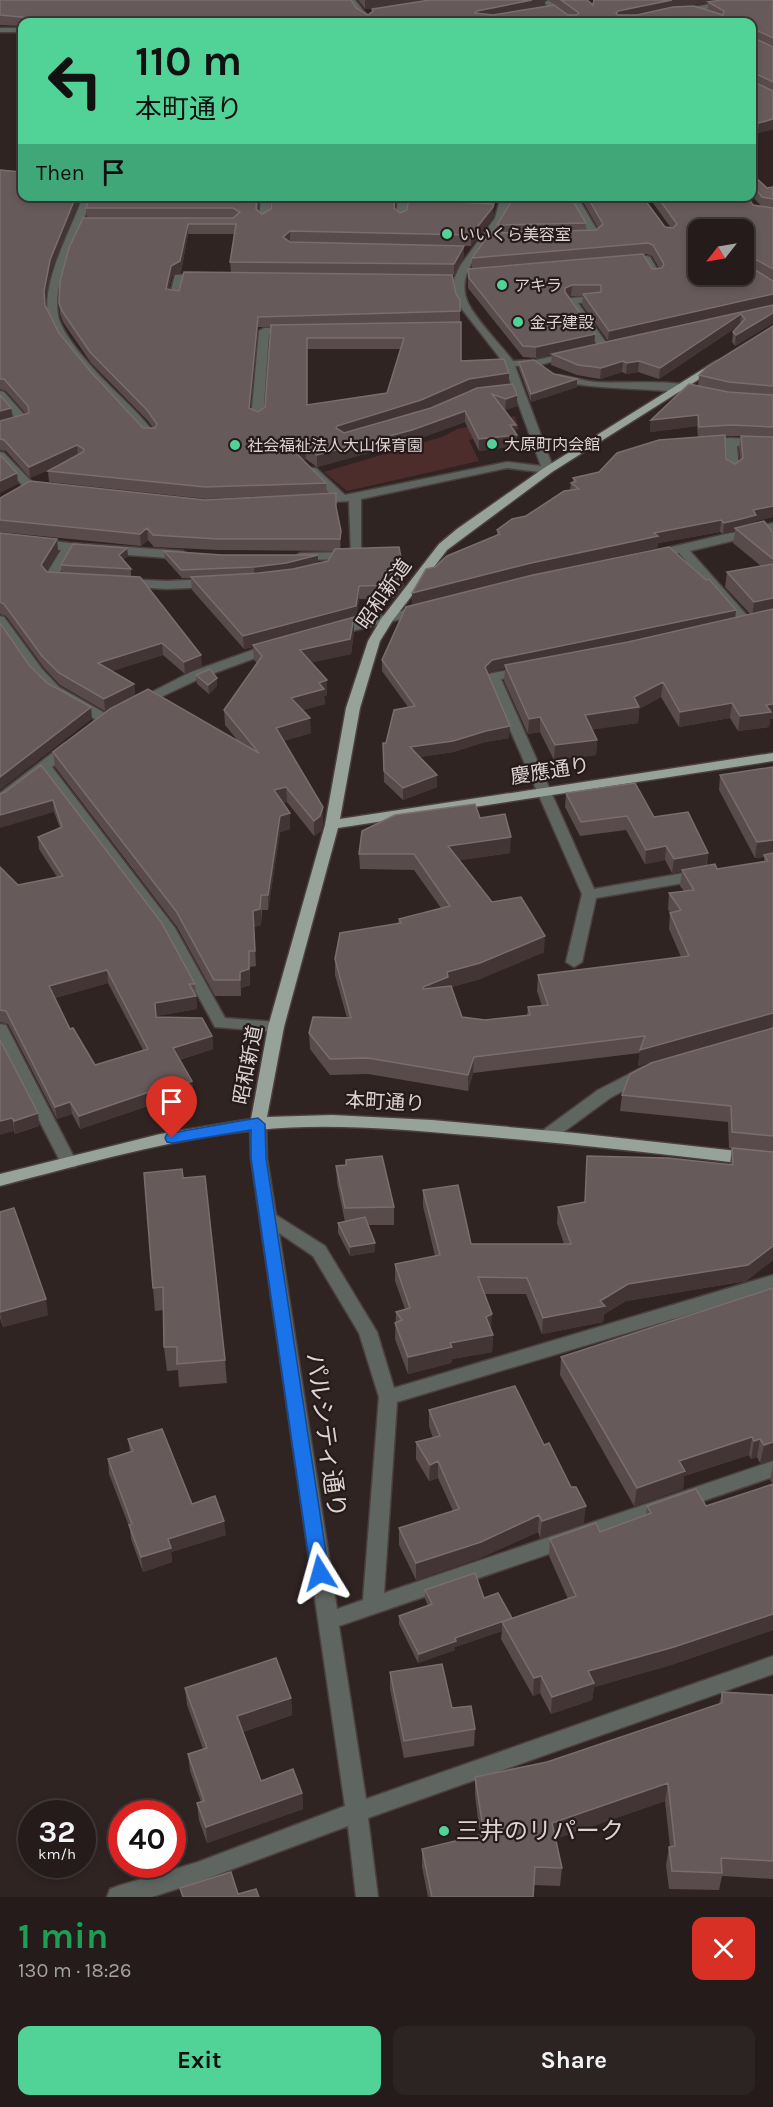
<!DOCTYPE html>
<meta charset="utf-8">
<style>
body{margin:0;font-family:Karla,"Noto Sans JP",sans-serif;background:#2c2423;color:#f1f3f6;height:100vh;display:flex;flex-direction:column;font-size:22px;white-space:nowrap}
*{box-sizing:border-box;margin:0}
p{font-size:20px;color:#a3a1a2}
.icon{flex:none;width:33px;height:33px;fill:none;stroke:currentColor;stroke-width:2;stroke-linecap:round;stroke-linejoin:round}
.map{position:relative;height:1897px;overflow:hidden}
.sheet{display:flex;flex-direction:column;background:#241b1a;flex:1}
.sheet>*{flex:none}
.guide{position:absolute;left:18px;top:18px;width:738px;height:183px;border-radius:12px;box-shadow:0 3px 9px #0003,0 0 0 2px #413939;background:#51d397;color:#111;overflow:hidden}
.needle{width:39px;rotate:239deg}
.tools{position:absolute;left:688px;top:219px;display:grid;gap:12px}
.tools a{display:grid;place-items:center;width:66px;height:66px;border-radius:12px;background:#241b1a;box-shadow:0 3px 9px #0003,0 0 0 2px #413939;font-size:30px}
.speed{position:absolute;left:18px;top:1800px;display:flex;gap:12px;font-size:30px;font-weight:700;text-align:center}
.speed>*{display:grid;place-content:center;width:78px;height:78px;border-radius:50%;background:#241b1a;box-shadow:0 3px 9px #0003,0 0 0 2px #413939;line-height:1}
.speed small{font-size:15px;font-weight:400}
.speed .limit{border:9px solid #d22;background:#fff;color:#111}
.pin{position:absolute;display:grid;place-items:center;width:51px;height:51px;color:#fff;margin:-62px -26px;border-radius:50% 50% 50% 0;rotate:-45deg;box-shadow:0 0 6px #0007}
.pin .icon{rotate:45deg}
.me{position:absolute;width:66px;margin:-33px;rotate:352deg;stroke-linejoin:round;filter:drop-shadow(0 0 4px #0008)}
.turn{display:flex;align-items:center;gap:21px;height:126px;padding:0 18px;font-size:27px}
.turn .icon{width:78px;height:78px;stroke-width:2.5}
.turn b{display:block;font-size:42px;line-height:51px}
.then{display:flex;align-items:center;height:57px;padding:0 18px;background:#0003;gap:12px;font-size:22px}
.round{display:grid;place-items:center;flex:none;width:63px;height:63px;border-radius:12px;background:#2c2423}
.summary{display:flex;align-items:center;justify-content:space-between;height:102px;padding:0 18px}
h1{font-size:36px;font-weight:700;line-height:45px;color:#1e9e55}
.cta{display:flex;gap:12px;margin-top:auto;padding:12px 18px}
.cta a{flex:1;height:69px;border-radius:12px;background:#51d397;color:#111;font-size:24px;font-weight:700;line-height:69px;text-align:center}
.cta a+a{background:#2c2423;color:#f1f3f6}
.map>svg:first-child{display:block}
</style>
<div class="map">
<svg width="773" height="1897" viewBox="0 0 773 1897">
<rect width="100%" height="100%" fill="#302423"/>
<path fill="#4d2c2c" d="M515 416 519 429 469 440 479 461 347 491 324 472 442 437 457 429Z"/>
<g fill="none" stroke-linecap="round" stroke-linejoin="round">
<g stroke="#4c403f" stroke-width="3">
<path id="minor" d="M347 0H355L372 22H364Z
M541 0H550L576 22H568Z
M728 0H762L681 13 677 11Z
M0 28H22V32H0Z
M83 196H93C80 233 52 275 58 315 61 334 92 368 106 382 123 400 142 415 156 436L154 438H146C133 419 115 405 99 388 86 374 51 333 48 316 42 279 71 231 83 196Z
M261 196H271L269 219 264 222 259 219Z
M398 196H408L406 218 401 221 396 218Z
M501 196H511C504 237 450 264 468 303 476 320 501 345 513 361L536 360 571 352 576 355 536 366H515L554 470 548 473 507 468 361 499V559L296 560 294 557 300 553 351 552 349 501 312 503V499L332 496 308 472V468H316L345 495 507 462 541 466 503 362 458 304 455 290 454 279 460 266 495 218Z
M569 196H577L600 235 598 237H578V233L588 232Z
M647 256 650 257 661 276 660 278H652L644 262 627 264 622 261 627 258Z
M202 274 207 277 206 279 183 280 179 298 170 300 169 298 175 275Z
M595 296 599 297V301L578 303 610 348 605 351 601 350 566 301 571 298Z
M264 328H289L294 331 289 334H269L263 418 257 421 251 418 259 331Z
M559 375C571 377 584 381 596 382 622 384 691 377 710 393L705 396C655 386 605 392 555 380V376Z
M0 391 4 392 28 419V423L0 431V424L17 420 0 401Z
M731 438 773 441V447L737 446 739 470 733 473 727 470 726 446 707 445 701 442 707 439Z
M0 452 4 453 33 483 48 486V490L25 488 0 462Z
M773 523V531L690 551 752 621 754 624 752 627H744L679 553 654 559 648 555 650 552Z
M0 534 69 543 183 551 189 555 183 559 73 551 58 575 66 576V582H50L44 578 61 550 0 542Z
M125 579 166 581 212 579 218 583 212 587 166 589 121 586V580Z
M421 606 427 610 425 613 336 635 330 631 332 628Z
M0 616 4 617 42 669 59 687 110 716 112 719 110 722H100L49 693 32 675 0 629Z
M272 643 278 647 277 650 201 678 144 705H134L132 702 191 672Z
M524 667 529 668 530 671 529 674 501 679 594 889 701 870 708 875 701 880 596 898 582 962 574 967 566 962 582 894 487 677 488 674Z
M69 743 76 747 74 750 52 767 175 928 225 1018 276 1022 282 1023 284 1027 282 1031 276 1032 215 1027 164 933 43 774 5 803 0 804V793L64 744Z
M0 1024 6 1025 8 1029 77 1163 75 1167H63L61 1163 0 1044Z
M643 1067 649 1069 651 1073 649 1077 610 1098 554 1139H542L540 1135 542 1131 598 1090Z
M258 1117 264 1119 266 1123 267 1158 276 1215 325 1246 377 1332 394 1388 773 1275V1289L397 1402 384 1593 773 1461V1477L339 1626 366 1799 773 1656V1674L368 1818 378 1897H356L348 1826 198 1882 152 1897H107L110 1889 118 1886 198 1862 345 1806 251 1158 250 1123 252 1119ZM279 1233 313 1256 359 1333 379 1397 363 1600 337 1609Z"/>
</g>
<g stroke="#4c403f" stroke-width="3">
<path id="major" d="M716 361 720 362V366L552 472 447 550 393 620 380 641 360 708 340 819 773 753V761L338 828 284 1027 267 1117 332 1115 432 1120 575 1133 773 1155V1167C671 1155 568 1143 466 1135 396 1129 327 1123 257 1130 170 1139 85 1164 0 1186V1174L160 1134 251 1119 268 1027 325 825 346 708 368 641 381 619 439 544 457 529 544 468Z"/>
</g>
<use href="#minor" fill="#5f6561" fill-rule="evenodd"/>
<use href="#major" fill="#97a29b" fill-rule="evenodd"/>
</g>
<path fill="#594b4b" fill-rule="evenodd" d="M0 0 356 8 368 15 372 12V9L405 4 365 9 358 0H548L545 2 544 7 569 15 548 0H587L593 5 594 0H717L687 6 708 10V2L773 0V129L758 133 752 128V22H22V26L0 25Z
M0 170 21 172 22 196H81L51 270 45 301V307L59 333 91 372 143 428H153L148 421 91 363 63 322 60 314 59 303 87 218 86 208 90 196H259L258 210 262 214 271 209 272 196H396L395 208 400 213 457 203 494 214 493 217 471 246 290 242 464 246V256L454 275H452L460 311 461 361 509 373V384L494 386 517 395V406L505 410 517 435 516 446 479 451 465 422 412 441 317 467 306 459 303 460 326 483 327 493 336 508 341 543 340 549 404 573V586L394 598 359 599 356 619H354V632L351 654 312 662 327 695 324 696 325 704 303 710 311 733 283 741 323 823 321 831 314 836 287 802 283 803 290 829 280 832 268 910H262L261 925 254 927 256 966 250 967V985L241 988V996H215L177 927 55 767 53 752 109 709 105 711 60 685 44 668 6 616 0 614V533L57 539 58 551 46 571 47 572 62 573 61 565 127 548 128 556 123 560 131 569V577L202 667 185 674 163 655 112 671 134 684 135 696 238 741 225 725 224 710 257 663 254 660 253 647 244 649 192 590 191 578H182L165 559 164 551 318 563 328 561 334 551 219 550 154 547 148 540 141 546 0 532V498L205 500 267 496 206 499 49 482 48 471 61 464 30 478 6 451 0 450V395L11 408 13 417 26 414 6 391 0 389ZM188 234H234L230 262 231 272 179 291 169 289 172 276 181 272ZM258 327H271L265 407 258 412 250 409ZM307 349H401L387 393 307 405ZM474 389 431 408 422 411 469 390Z
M752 174 767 188 773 187V280L749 266 773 281V323L735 346 732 342 733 332 738 326 659 379 638 372 626 374 622 372 600 379 594 378 577 375 551 365 552 354 536 358 523 357 468 288V269L620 256 472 268V258L596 230 598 228 582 200V196H642L665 227 671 228 648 196H747L753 205 761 206 752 196ZM644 254H647L652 256 659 268 652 269ZM571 296H583L582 305 608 341 594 345 595 334 569 297Z
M586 223 585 230 497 233V225Z
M773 326V517L756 521 755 523 773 533V719H770L769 727 738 731 730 718 679 727 661 697 639 709 638 723 592 729 597 740 596 755 554 760 540 732 528 734 504 681 505 668 492 671 488 674 509 738 485 742 453 752 419 757 437 787 403 800 384 782 383 743H386L408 707 382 671V660L735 618 750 614 725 587 727 572 761 566 733 543 735 532 723 534 720 532 658 543 657 548 530 575 412 605 435 567 497 535V530L526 516 570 490 571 483 573 482V478L599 472 698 437 697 426 650 432 651 420 698 386 699 375ZM725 436H741L739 447 740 460 735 464 726 459Z
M519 362 554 374 577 379V387L531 402 519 369Z
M196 675 217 678V686L209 694 197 684Z
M41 765 195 984 197 1009 156 1016 157 1017 212 1036 213 1049 179 1060 192 1081 193 1094 158 1106 157 1103 80 1129 72 1114 57 1119 8 1024 0 1022V867L18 885 57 877 39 849 38 837 60 828 54 812 5 792ZM108 983 143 1050 95 1065 70 1029 55 998Z
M773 767V1260L746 1281 626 1301 604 1314 603 1322 542 1334 526 1294H484L491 1330 493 1335 492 1352 452 1359 451 1363 408 1374 395 1339 396 1312 405 1309 395 1281V1264L435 1256 423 1206V1190L471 1244H564L557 1223 558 1207 584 1202 730 1164 732 1148H729L728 1122 620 1111 622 1095 689 1052 638 1066 640 1053 473 1073 468 1091 368 1074 330 1075 310 1049 309 1033 347 1018 335 975V959L398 924 399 919 441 908 414 870 360 869 359 854 480 818 510 853 460 860 492 902 544 952 480 979 452 987 462 1017 485 1020 527 1016 528 1007 542 1006 537 991 538 975 681 957 669 929 670 913 668 909 669 893 684 891 680 886 682 871 672 873 665 860 645 864 626 830 580 836 565 807 566 793 654 817 708 853 707 865 717 869 764 862V857L755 858 719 790 720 775Z
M0 1040 38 1113 39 1126 15 1134 14 1131Z
M346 1160 394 1207V1225H368L375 1252 350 1256 338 1233V1223L345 1222 337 1183 336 1166 346 1165Z
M183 1178 225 1360 227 1383 179 1387 178 1370 167 1371 164 1347V1310L155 1311 153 1288Z
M0 1212 48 1315 3 1327 0 1318Z
M773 1288V1460L760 1463 757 1457 751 1459 749 1455 684 1476 683 1489 634 1506 560 1375 561 1357Z
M429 1410 544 1445 584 1523 540 1538 538 1532 480 1558 416 1580 399 1545V1528L453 1511 438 1478 429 1481 416 1459V1442L433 1438 429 1426Z
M128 1439 192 1504 226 1535 171 1552 172 1562 143 1572 131 1539 130 1529 109 1474 108 1459 130 1452Z
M773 1465V1630L671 1665 594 1687 592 1700 551 1714 540 1693 533 1696 501 1639 502 1631 455 1647V1650L418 1663 399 1624V1616L428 1606 425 1599V1590L484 1598 512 1618 568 1599 549 1556 550 1539 600 1532 646 1515 647 1506H706L773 1484 770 1480Z
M390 1672 452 1708 475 1729 474 1746 404 1758 390 1689Z
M185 1688 291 1698 292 1715 243 1732 261 1781 302 1793 303 1809 207 1843 199 1820 197 1803 201 1802 190 1771 188 1754 203 1749 187 1705Z
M722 1692 773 1695V1879L722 1876 719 1890 669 1889 666 1865 669 1847H670L665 1801 555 1839 562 1868 560 1886 534 1885 533 1897H428L422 1867V1849L480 1835 475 1795V1777L547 1762 719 1704Z"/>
<path fill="#433535" d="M365 0H435L365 9Z
M532 0H548L545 2 544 7 477 20 475 13 477 11Z
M672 0H717L618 20 616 13 618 11Z
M773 119V129L758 133 759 123Z
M76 196H81L51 270 45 301 46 316 44 291 50 260Z
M513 196H527L513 198Z
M494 204 493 217 471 246V235Z
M188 224V234L181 272 172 276 167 299 166 289 171 266Z
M290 231V242L283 237Z
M464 246V256L454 275V264Z
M744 254H746L745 264H744Z
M572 285 571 296 565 299V288Z
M773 294V305L608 341 609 331Z
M773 313V323L735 346 736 335Z
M741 314 740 325 659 379 660 368Z
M258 317V327L249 419V408Z
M595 334 594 345 536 358V347Z
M623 361 622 372 600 379 601 368Z
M639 361 638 372 626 374 627 363Z
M509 373V384L469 390 421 411 337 437 336 428 337 426 469 379Z
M577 379V387L531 402V394Z
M517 395V406L505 410 506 399Z
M11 408 13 419 0 422V411Z
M465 411V422L412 441 317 467V455Z
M698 415 697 426 650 432 651 420Z
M510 425H516V446L479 451V439Z
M77 445 78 456 30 478 29 467Z
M305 448 306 459 298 462V451Z
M17 473 18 484 0 493V481Z
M773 506V517L756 521 755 526 735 528V532L723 534 724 523 753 510Z
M721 520 720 532 658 543 657 548 530 575 412 605V593L654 533Z
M147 528 148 540 141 546 140 534Z
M341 531V543L340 551V539Z
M57 539 58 551 42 577 41 565Z
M127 548 128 556 120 563 119 555Z
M318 555V563L286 571 254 575V567Z
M404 573V586L394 598V585Z
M359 586V599L356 619H354V632L351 654 301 665 253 645V647L244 649 243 636Z
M773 598V613L752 617 754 602Z
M736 610 735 621 506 668 505 665V668L492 671 485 678V667L492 660Z
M162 643 163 655 100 675 98 663Z
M201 655 202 667 185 674 184 662Z
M217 678V686L209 694 208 685Z
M327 680V695L324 696 325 704 292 713 291 698Z
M663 682 661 697 639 709 638 723 584 731 585 715 634 697Z
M134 684 135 696 105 711 104 699Z
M732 703 730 718 679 727 680 712Z
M773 704V719H770L769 727 738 731 740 716 766 705Z
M91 707 92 719 0 790V777Z
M540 717V732L528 734 529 719Z
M310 718 311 733 276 743V728Z
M510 726 509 738 485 742 453 752 409 759 410 747 486 731Z
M597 740 596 755 554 760 555 745Z
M437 775V787L403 800V788Z
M286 787 287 802 275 805 274 790Z
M53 800 54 812 0 828V815Z
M323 807V823L321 831 314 836V821Z
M290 813V829L280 832 268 910V895L280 816Z
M511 837 510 853 448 862V846Z
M773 840V855L755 858 757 842Z
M666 846 665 860 645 864 646 850Z
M708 853 706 867 672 873 674 859Z
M261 895V925L254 927 256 966 253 911Z
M545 936 544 952 480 979 448 988 423 1003V987L447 972Z
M249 951 250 985 241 988V996L240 972Z
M107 970 108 983 51 999 49 986Z
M196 996 197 1009 156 1016 155 1003Z
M773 1013 772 1029 638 1066 640 1050Z
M212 1036 213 1049 174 1061 173 1048Z
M474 1057 473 1073 468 1091V1075Z
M192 1081 193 1094 158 1106 157 1093Z
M155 1090 157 1103 80 1129 79 1116Z
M70 1102 72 1114 57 1119 55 1107Z
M38 1113 39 1126 15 1134 14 1121Z
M12 1118 14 1131 0 1135V1121Z
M375 1243V1252L350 1256V1247Z
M773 1246V1260L746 1281 626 1301 604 1314 603 1322 542 1334 543 1318 600 1301 628 1284Z
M46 1299 48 1315 3 1327 0 1312Z
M492 1314 491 1331 486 1317Z
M493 1335 492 1352 452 1359 451 1363 408 1374V1357L450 1343Z
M752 1437 749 1455 684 1476 683 1489 634 1506 637 1488 679 1461Z
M760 1439 757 1457 751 1459 754 1441Z
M773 1442V1460L760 1463 764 1445Z
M438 1461V1478L429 1481 430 1465Z
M586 1506 584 1523 540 1538 542 1521Z
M539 1515 538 1532 480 1558 416 1580V1563Z
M224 1521 226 1535 171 1552 172 1562 143 1572 141 1557 168 1539Z
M773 1614V1630L671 1665 594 1687 592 1700 551 1714 552 1697 588 1671Z
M502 1622V1631L455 1647V1650L418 1663 419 1654 455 1638Z
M541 1676 540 1693 533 1696 534 1678Z
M291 1698 292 1715 239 1733 237 1716Z
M668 1783 665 1801 550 1841 552 1823Z
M302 1793 303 1809 207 1843 206 1827Z"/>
<path fill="#675a5a" stroke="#796d6d" stroke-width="1.5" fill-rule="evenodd" d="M0 0H351L356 8 368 15 373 11 372 9 430 0H532L477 11 475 13 493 15 554 5 568 15H576L579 13 561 0H587L593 5 594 0H672L618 11 616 13 618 15H637L673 7 694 6 723 15 724 11 708 2 721 0H773V38L752 28V22H390L387 20V22H112L113 21H52L21 17 0 15Z
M752 32V37L773 47V82L752 72Z
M752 76V81L773 91V119L759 123 752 118Z
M0 170 21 172 22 171V196H76L50 260 44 291 45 305 59 333 91 372 143 428H155L157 424 147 410 90 352 62 311 59 303 60 281 69 248 83 218H233L240 212 233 208H86L90 196H257L256 209 262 214 271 209 272 196H395L394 208 400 213 407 210 409 196H456L455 202 494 204 493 207 471 235 290 231 283 237 290 242 464 246 454 264 230 262 236 224H188L180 261 171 266 166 289 179 291 184 272 452 275 456 294 460 300V311L258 317 249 408 258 412 265 407 271 325 461 322V361L504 359 509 373 469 379 421 400 337 426 336 428 344 433 431 408 477 388 513 384 517 395 506 399 492 394 516 425H510L517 435 479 439 465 411 412 430 317 455 305 448 298 451 297 454 326 483 205 487 48 471 83 452 84 449 77 445 29 467 4 440 0 439V421L29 413 28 406 4 379H0ZM307 338H404L387 393 307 405Z
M752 174 767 188 773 187V199L762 197 752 184Z
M558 196H570L586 223 497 225 511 202Z
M587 196H642L665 227 673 228 677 224 657 196H747L753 205 773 208V269L746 254H744V230H699V274H744V263L773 281V294L609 331 583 294 601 292V285H572L565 288V292L595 334 536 347 523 346 469 278 468 269 643 254 652 269 662 268 664 264 653 245 648 243 472 258 490 233 596 230 603 224Z
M773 305V313L736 335 733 332 745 319 741 314 660 368 639 361 627 363 623 361 601 368 595 367 578 365 552 354Z
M773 326V386L729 382 699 375 707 367Z
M534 360 554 374 577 379 531 394 519 362Z
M689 384 728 392 773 395V427L731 425 699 427 698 415 651 420Z
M0 395 11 408 0 411Z
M725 435 726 459 735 464 743 458 741 436 773 437V506L753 510 756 515 741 519 724 523 721 520 654 533 658 536 531 563 412 593 426 569 435 567 447 556 500 534 497 530 512 519 526 516 564 491 579 489 571 483 576 481 573 478 599 472 617 453 659 440Z
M0 455 17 473 0 481Z
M30 481 205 500 336 493V507L341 531 340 539H218L153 535 147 528 140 534 0 520V498Z
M764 521 773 533V559L735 528Z
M0 533 57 539 41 565 47 572 140 577 201 655 184 662 162 643 98 663 134 684 104 699 59 673 42 656 4 604 0 602Z
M73 544 127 548 119 555 131 569 61 565Z
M399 547 404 573 394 585 359 586 356 606 243 636 191 577 259 573 293 569 328 561 335 549Z
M669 547 706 580 709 579 736 610 492 660 485 667 510 726 486 731 453 741 410 747 437 775 403 788 384 771 383 743H386L394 710 415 706 382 660 406 607 533 575Z
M164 551 222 555H318L286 563 254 567 181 570Z
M773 564V598L754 602 727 572Z
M773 609V704L766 705 771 712 740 716 732 703 680 712 663 682 634 697 639 707 585 715 597 740 555 745 540 717 529 719 505 665 628 642Z
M354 617 350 639 300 650 327 680 319 683 324 689 291 698 310 718 276 728 323 807 320 816 314 821 286 787 274 790 290 813 280 816 268 895H261L260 909 253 911 255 951H249V969L240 972V980H214L176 911 53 752 110 709 148 689 259 753 224 710 262 656 253 645Z
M0 623 29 665 47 683 91 707 0 777Z
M210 669 217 678 208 685 196 675Z
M41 765 161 922 195 984H189L196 996 155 1003 156 1017 202 1018 212 1036 173 1048 192 1081 157 1093 155 1090 79 1116 70 1102 55 1107 6 1011 0 1010V867L18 885 63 876 38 837 62 827 53 800 0 815V794L5 792ZM107 970 148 1049 95 1065 73 1028 70 1029 49 986Z
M773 767V840L757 842 720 775Z
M635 783 654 817 688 812 708 853 674 859 666 846 646 850 627 816 581 822 566 793Z
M475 804 480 818 505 814 511 837 448 846 492 902 521 897 545 936 480 963 447 972 448 977 423 987V989L451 986 462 1017 485 1020 530 1015 528 1007 548 1005 538 975 689 956 670 913 681 910 669 893 694 890 682 870 715 864 717 869 768 861 764 855 773 853V1013L640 1050 645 1036 474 1057 468 1075 368 1058 330 1059 309 1033 313 1017 351 1018 335 959 340 933 401 923 399 919 450 906 414 854H359L362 831 395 815Z
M773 1028V1136L732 1132 731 1106 622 1095 630 1074 651 1063Z
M0 1040 38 1113 14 1121 12 1118 0 1121Z
M732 1148 773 1152V1246L748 1265 628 1284 600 1301 605 1306 543 1318 527 1278 478 1277 492 1314 486 1317 493 1335 450 1343 452 1347 408 1357 395 1323 402 1320 396 1312 410 1308 395 1264 440 1255 423 1190 458 1185 471 1244H571L558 1207 585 1202 587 1156 668 1158 733 1165Z
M382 1156 394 1207 345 1208 336 1166 346 1165V1160Z
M182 1169 183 1178 205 1176 225 1360 177 1364V1347H164L163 1287 153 1288 144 1173Z
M14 1208 46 1299 0 1312V1212Z
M365 1217 375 1243 350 1247 338 1223Z
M773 1288V1442L764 1445 760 1439 754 1441 752 1437 679 1461 685 1471 637 1488 561 1357Z
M515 1386 544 1445 549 1443 571 1487H576L586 1506 542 1521 539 1515 481 1542 416 1563 399 1528 459 1509 438 1461 430 1465 416 1442 440 1436 429 1410Z
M162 1429 192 1504 215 1496 224 1521 168 1539 171 1548 141 1557 129 1525 132 1524 108 1459 133 1451 128 1439Z
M773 1484V1614L674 1647 588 1671 594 1683 552 1697 541 1676 534 1678 502 1622 576 1596 550 1539 596 1523 600 1532 651 1513 647 1506 696 1489 706 1506Z
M475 1573 484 1598 498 1593 512 1618 455 1638 456 1641 419 1654 399 1616 432 1604 425 1590Z
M276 1658 291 1698 237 1716 261 1781 293 1769 302 1793 206 1827 197 1803 204 1801 188 1754 207 1748 185 1688Z
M442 1664 452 1708 471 1706 475 1729 404 1741 390 1672Z
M722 1692 773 1695V1861L721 1858 722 1873 672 1871 669 1847 675 1846 668 1783 552 1823 562 1868 535 1867 533 1897H432L422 1849 484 1834 475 1777 547 1762 722 1703Z
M231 1872 238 1894 256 1889 259 1897H183L180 1888Z"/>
<path fill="#1a73e8" stroke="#114b97" stroke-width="1.5" d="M258 1118 265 1124 266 1158 329 1573 327 1579 320 1581 314 1579 311 1573 251 1158V1130L172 1143 167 1142 165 1138 167 1134 172 1133Z"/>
<g fill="#51d397" stroke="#261a1a" stroke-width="2">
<circle cx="447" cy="234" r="6"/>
<circle cx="502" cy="285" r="6"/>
<circle cx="518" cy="322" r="6"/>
<circle cx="492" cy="444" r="6"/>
<circle cx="235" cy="445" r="6"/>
<circle cx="444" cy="1831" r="6"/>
</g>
<g text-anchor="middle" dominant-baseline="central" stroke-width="4.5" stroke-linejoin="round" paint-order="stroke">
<g font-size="16" fill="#dcd3d3" stroke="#261a1a" text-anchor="start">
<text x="459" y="234">いいくら美容室</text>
<text x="514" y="285">アキラ</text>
<text x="530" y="322">金子建設</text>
<text x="504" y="444">大原町内会館</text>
<text x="247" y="445">社会福祉法人大山保育園</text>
</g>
<g font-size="20" fill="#dcd3d3" stroke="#261a1a">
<text transform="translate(384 594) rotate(-55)">昭和新道</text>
<text transform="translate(550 771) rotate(-9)">慶應通り</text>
<text transform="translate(248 1065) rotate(-79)">昭和新道</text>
<text transform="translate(385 1102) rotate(3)">本町通り</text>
</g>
<g font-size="24" fill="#dcd3d3" stroke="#261a1a">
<text transform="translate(326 1435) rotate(82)">パルシティ通り</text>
</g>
<g font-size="24" fill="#dcd3d3" stroke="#261a1a" text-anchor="start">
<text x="456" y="1831">三井のリパーク</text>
</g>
</g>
</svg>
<div class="tools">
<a><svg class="needle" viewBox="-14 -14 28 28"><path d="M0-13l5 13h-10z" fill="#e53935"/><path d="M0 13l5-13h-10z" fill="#a3a1a2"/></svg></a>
</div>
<div class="speed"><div>32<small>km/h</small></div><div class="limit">40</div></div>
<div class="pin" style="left:172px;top:1138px;background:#d93025"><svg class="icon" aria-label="arrive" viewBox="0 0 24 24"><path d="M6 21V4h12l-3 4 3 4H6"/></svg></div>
<svg class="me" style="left:320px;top:1573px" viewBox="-20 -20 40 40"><path d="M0-17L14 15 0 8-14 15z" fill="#1a73e8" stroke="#fff" stroke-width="4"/></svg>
<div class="guide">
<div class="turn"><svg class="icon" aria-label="left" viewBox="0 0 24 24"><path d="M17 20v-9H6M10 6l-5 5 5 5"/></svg><div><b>110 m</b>本町通り</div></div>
<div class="then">Then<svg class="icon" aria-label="arrive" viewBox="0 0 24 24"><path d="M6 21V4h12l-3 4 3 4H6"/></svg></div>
</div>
</div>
<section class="sheet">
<div class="summary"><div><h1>1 min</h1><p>130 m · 18:26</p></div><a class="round" style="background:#d93025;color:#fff"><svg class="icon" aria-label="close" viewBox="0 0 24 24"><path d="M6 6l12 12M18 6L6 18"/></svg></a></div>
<div class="cta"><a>Exit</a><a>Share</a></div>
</section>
